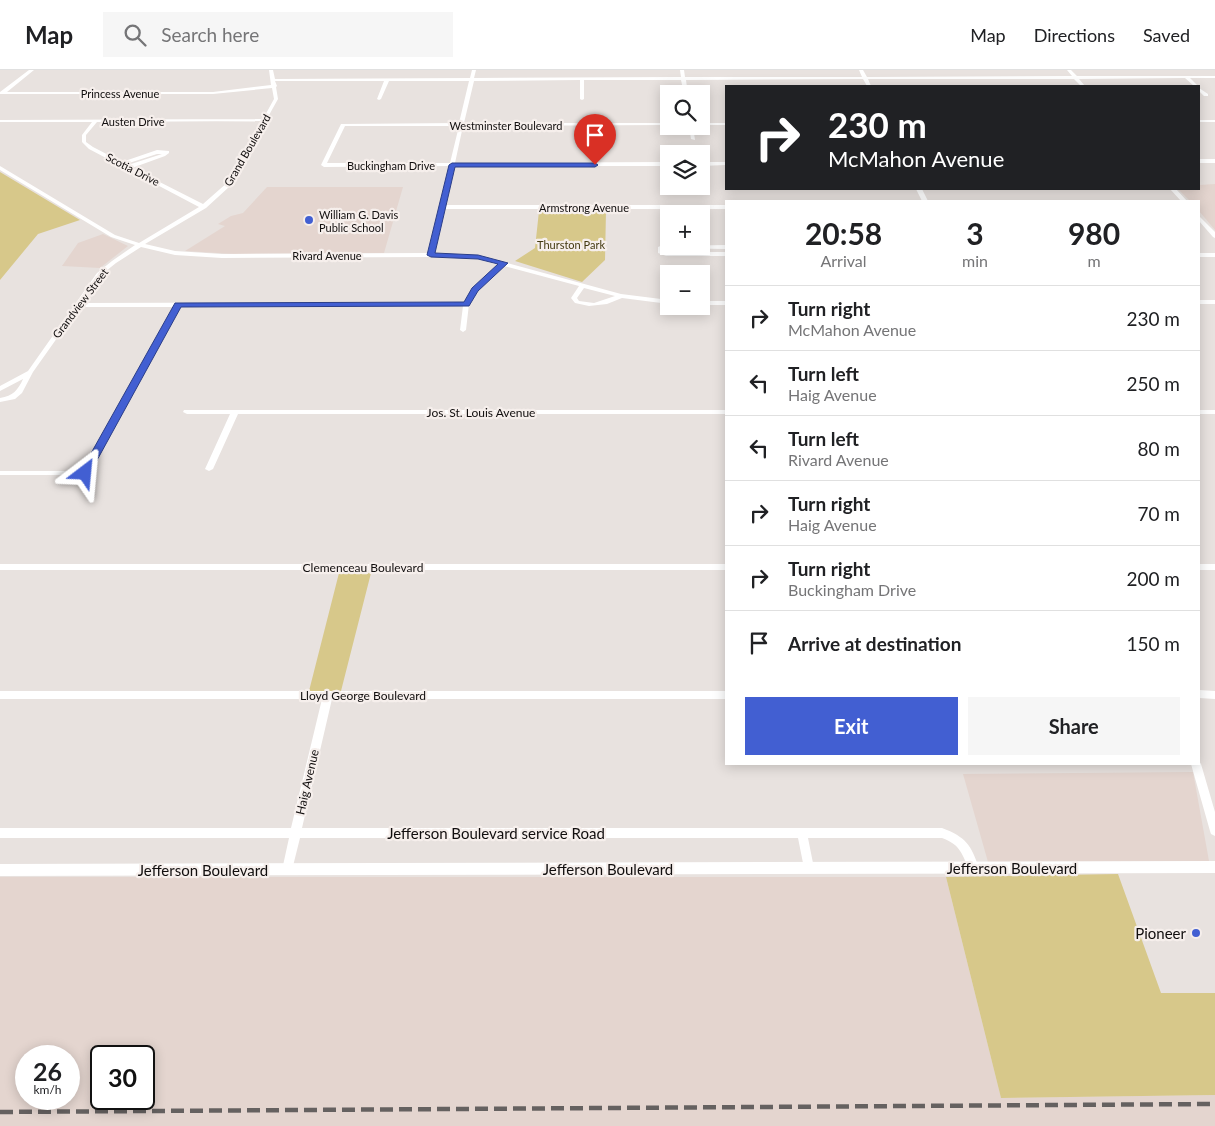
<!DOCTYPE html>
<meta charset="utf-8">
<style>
body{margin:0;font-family:Lato,sans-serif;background:#f6f6f6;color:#202124;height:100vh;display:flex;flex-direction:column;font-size:19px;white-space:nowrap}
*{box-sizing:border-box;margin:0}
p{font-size:16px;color:#757577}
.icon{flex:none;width:28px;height:28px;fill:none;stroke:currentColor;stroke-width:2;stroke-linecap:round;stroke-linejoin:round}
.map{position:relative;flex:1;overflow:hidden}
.details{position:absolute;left:725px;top:130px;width:475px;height:565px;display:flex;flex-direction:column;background:#fff;border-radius:0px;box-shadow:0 2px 12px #0003}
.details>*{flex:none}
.hud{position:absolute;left:725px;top:15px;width:475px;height:105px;border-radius:0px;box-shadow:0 2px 12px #0003;background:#202124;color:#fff;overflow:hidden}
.buttons{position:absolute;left:660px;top:15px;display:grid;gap:10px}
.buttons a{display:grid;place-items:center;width:50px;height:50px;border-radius:0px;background:#fff;box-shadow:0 2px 12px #0003;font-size:25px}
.speed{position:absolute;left:15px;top:975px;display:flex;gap:10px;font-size:25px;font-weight:700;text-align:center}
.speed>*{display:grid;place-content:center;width:65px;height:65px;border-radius:50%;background:#fff;box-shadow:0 2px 12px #0003;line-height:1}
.speed small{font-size:12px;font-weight:400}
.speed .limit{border:2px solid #111;border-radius:8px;background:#fff;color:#111}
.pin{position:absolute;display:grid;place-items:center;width:42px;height:42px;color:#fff;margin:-51px -21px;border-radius:50% 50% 50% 0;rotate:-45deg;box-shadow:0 0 5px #0007}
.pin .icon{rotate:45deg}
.me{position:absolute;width:55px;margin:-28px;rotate:29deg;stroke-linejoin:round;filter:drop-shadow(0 0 4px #0008)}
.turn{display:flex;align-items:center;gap:18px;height:105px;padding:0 20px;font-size:22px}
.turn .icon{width:65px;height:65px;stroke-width:2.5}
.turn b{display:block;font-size:35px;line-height:42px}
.eta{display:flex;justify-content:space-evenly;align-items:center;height:85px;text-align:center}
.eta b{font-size:30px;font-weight:700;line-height:35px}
.button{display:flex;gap:10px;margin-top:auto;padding:10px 20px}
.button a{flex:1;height:58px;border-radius:0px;background:#425fd2;color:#fff;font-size:20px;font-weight:700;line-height:58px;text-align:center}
.button a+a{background:#f6f6f6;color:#202124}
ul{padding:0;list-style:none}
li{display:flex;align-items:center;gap:15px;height:65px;padding:0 20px;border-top:1px solid #e0e0e0}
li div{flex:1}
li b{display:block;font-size:19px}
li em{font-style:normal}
header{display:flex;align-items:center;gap:30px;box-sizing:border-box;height:70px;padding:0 25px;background:#fff;border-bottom:1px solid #e0e0e0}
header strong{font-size:24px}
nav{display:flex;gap:28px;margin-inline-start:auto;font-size:18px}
.search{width:350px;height:45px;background:#f6f6f6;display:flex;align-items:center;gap:12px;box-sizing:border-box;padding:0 18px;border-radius:0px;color:#757577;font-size:19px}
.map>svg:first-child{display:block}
</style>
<header>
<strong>Map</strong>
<div class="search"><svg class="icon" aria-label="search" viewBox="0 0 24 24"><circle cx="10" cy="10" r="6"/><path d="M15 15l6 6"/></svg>Search here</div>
<nav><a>Map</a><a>Directions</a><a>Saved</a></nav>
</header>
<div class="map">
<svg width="1215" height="1056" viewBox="0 0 1215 1056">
<rect width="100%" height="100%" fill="#e8e2df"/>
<path fill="#e4d5cf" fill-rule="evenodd" d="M1215 114V160L1199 141V131H1190L1178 119H1199V115Z
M267 117H403L384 183 234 184 185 181 225 156 218 154 231 146 243 143Z
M103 164 128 176 100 198 62 196 78 173Z
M1193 702 1209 791 988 792 963 704Z
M0 807H946L1001 1028 1215 1025V1056H0ZM26 986H69V1029H26ZM101 986H144V1029H101Z"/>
<path fill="#d7c88a" d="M0 102 80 150 38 164 0 210Z
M539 141H606L605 190 582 212 515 191 535 178Z
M339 503H371L341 621H309Z
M1118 804 1161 923H1215V1025L1001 1028 946 807Z"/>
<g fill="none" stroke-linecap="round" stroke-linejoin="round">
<path fill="#fff" fill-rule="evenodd" d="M29 0H34L7 22H213L271 15 269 0H273L275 9 470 8 472 0H476L474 8 681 7 680 0H684L685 7H862L859 0H863L867 7 1072 6 1067 0H1071L1077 6H1215V8H1190L1198 16H1194L1185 8 1079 9 1085 16H1081L1074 9H868L871 16H867L863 9 686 10 688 24H684L681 10H584V29L582 30 580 29V10L474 11 464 53H669V55L463 56 455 93 669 92V96H454L445 135H726V139H445L434 183 478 185 621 224 669 230V234L622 228 607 234 589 236 575 233 571 228 579 216 504 196 477 221 469 234 466 260 463 262 460 260 463 236 180 237 88 405H0V401H83L174 237H79L33 302 22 323 15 329 0 332V328C13 326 18 320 23 309L0 321V316L28 301 97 203 112 191 135 175 111 167 0 100V96L115 165 139 173 199 137 89 79 82 72V65L92 52H0V50L263 49 274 29 272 18 213 24H0V22ZM275 11H384L377 29 379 30 381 29 389 11H469L459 53 341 54 321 95 324 97 449 96 428 183 222 184 175 181 145 174 206 138 229 117 278 29 276 17 277 16ZM262 51 228 112 203 134 132 98 165 86 169 83V81L157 80 122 92 93 77 86 72V65L97 52ZM345 56H459L450 93H327ZM157 84H162L128 95 126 94ZM141 177 175 185 222 188 431 187 478 189 499 195 473 219 464 232 82 233 101 205 116 193ZM584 218 615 226 594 233 579 231 577 228Z
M1199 18 1208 24V26H1204L1199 21Z
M1199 50H1215V52H1199Z
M701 53H726V55H701Z
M689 56H693L695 70 691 69Z
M1199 89H1215V93H1199Z
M701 92H726V95L701 96Z
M916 119H922L928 131H922Z
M1170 119H1176L1187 131H1181Z
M1199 146 1215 162V168L1213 167 1199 151Z
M665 174H669V176L726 175V179L666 178 663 179V181L667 182H726V186H666L658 183V177Z
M1199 183H1215V187H1199Z
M1199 230H1215V234H1199Z
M701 231H726V235H701Z
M184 340H726V344H238L213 399 209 401 205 399 230 344H187L183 342Z
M1199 340H1215V344H1199Z
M0 494H726V500H0Z
M1199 494H1215V500H1199Z
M1199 620 1215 621V629L1199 628Z
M0 621H726V629H332L302 758H942C966 767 971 775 979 798L978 802 974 803 970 802C962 784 961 775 942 768H808L814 798 813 802 809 803 805 802 804 798 798 768H300L291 804 287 805 283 804 282 800 289 768H0V758H291L322 629H0Z
M1199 691 1201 694 1215 742V766L1211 764 1210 761 1191 694H1199Z"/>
<path fill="#fff" fill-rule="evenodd" d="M1215 791V803L0 806V794Z"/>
<path stroke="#656160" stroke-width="4.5" stroke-dasharray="13 6" stroke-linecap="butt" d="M0 1042 1215 1034"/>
</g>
<path fill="#425fd2" stroke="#2b3e88" d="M452 93H595L598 95 595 97H455L435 183 478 185 508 193 478 221 469 236 181 237 90 403 85 406 82 405 80 403 175 233 464 232 472 218 498 194 478 189 431 187 427 185 449 95Z"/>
<g fill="#425fd2" stroke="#f6efec" stroke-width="2">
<circle cx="309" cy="150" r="5"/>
<circle cx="1196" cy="863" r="5"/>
</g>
<g text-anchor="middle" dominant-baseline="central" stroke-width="4.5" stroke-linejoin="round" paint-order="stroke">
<g font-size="11" fill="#110e0e" stroke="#f6efec">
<text x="120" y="23">Princess Avenue</text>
<text x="133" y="51">Austen Drive</text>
<text x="506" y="55">Westminster Boulevard</text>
<text transform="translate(247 80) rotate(-60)">Grand Boulevard</text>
<text x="391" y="95">Buckingham Drive</text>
<text transform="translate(133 99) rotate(27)">Scotia Drive</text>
<text x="584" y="137">Armstrong Avenue</text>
<text x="327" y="185">Rivard Avenue</text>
<text transform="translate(80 233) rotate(-53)">Grandview Street</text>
</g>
<g font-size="11" fill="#110e0e" stroke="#f6efec" text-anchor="start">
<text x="319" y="144">William G. Davis<tspan x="319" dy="13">Public School</tspan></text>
</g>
<g font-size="11" fill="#433910" stroke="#f6efec">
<text x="571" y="174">Thurston Park</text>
</g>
<g font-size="12" fill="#110e0e" stroke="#f6efec">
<text x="481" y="342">Jos. St. Louis Avenue</text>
<text x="363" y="497">Clemenceau Boulevard</text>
<text x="363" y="625">Lloyd George Boulevard</text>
<text transform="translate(307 712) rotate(-77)">Haig Avenue</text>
</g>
<g font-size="15" fill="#110e0e" stroke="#f6efec">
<text x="496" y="763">Jefferson Boulevard service Road</text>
<text x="1012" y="798">Jefferson Boulevard</text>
<text x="608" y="799">Jefferson Boulevard</text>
<text x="203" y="800">Jefferson Boulevard</text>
</g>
<g font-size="15" fill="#110e0e" stroke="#f6efec" text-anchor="end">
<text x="1186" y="863">Pioneer</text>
</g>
</g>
</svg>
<div class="buttons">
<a><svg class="icon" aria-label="search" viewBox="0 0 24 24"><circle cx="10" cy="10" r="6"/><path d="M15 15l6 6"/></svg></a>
<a><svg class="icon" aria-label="layers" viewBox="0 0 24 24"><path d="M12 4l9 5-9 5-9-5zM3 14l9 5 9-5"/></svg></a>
<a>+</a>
<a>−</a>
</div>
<div class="speed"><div>26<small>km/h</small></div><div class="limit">30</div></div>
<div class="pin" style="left:595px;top:95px;background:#d93025"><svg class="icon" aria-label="arrive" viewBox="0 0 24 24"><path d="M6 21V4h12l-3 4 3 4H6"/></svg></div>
<svg class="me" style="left:85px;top:403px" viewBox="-20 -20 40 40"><path d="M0-17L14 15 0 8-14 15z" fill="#425fd2" stroke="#fff" stroke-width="4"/></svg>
<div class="hud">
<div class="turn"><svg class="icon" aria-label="right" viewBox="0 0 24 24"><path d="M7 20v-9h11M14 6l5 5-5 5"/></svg><div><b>230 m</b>McMahon Avenue</div></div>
</div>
<section class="details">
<div class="eta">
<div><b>20:58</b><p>Arrival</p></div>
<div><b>3</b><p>min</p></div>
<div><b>980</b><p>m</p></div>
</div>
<ul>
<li><svg class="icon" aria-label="right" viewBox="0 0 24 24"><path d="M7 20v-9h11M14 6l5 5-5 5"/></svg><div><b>Turn right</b><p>McMahon Avenue</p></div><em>230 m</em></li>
<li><svg class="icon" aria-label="left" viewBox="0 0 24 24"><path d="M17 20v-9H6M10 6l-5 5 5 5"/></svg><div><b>Turn left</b><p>Haig Avenue</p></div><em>250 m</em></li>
<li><svg class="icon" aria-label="left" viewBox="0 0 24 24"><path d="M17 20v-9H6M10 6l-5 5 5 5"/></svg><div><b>Turn left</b><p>Rivard Avenue</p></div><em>80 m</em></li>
<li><svg class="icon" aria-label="right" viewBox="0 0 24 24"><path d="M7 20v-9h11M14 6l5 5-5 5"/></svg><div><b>Turn right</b><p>Haig Avenue</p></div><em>70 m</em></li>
<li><svg class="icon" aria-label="right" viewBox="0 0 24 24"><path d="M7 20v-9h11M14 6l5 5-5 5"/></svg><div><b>Turn right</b><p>Buckingham Drive</p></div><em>200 m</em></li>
<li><svg class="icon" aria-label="arrive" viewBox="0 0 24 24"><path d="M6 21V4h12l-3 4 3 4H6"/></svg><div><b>Arrive at destination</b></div><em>150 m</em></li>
</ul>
<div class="button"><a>Exit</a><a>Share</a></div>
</section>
</div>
